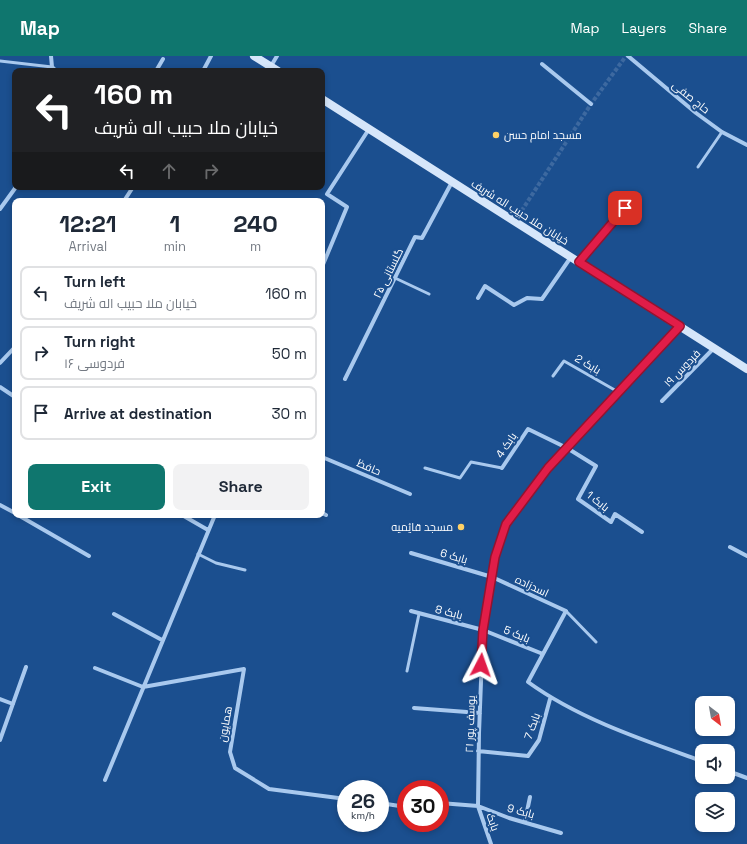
<!DOCTYPE html>
<meta charset="utf-8">
<style>
body{margin:0;font-family:"Space Grotesk",Cairo,sans-serif;background:#f2f2f3;color:#1f2937;height:100vh;display:flex;flex-direction:column;font-size:15px;white-space:nowrap}
*{box-sizing:border-box;margin:0}
p{font-size:13px;color:#747a83}
.icon{flex:none;width:22px;height:22px;fill:none;stroke:currentColor;stroke-width:2;stroke-linecap:round;stroke-linejoin:round}
.map{position:relative;flex:1;overflow:hidden}
.drawer{position:absolute;left:12px;top:142px;width:313px;height:320px;display:flex;flex-direction:column;background:#fff;border-radius:8px;box-shadow:0 2px 6px #0003}
.drawer>*{flex:none}
.top-card{position:absolute;left:12px;top:12px;width:313px;height:122px;border-radius:8px;box-shadow:0 2px 6px #0003;background:#202124;color:#fff;overflow:hidden}
.needle{width:26px;rotate:149deg}
.tools{position:absolute;left:695px;top:640px;display:grid;gap:8px}
.tools a{display:grid;place-items:center;width:40px;height:40px;border-radius:8px;background:#fff;box-shadow:0 2px 6px #0003;font-size:20px}
.speed{position:absolute;left:337px;top:724px;display:flex;gap:8px;font-size:20px;font-weight:700;text-align:center}
.speed>*{display:grid;place-content:center;width:52px;height:52px;border-radius:50%;background:#fff;box-shadow:0 2px 6px #0003;line-height:1}
.speed small{font-size:10px;font-weight:400}
.speed .limit{border:6px solid #d22;background:#fff;color:#111}
.pin{position:absolute;display:grid;place-items:center;width:34px;height:34px;color:#fff;margin:-17px;border-radius:8px;box-shadow:0 2px 6px #0006}
.me{position:absolute;width:44px;margin:-22px;rotate:4deg;stroke-linejoin:round;filter:drop-shadow(0 0 3px #0008)}
.turn{display:flex;align-items:center;gap:14px;height:84px;padding:0 16px;font-size:18px}
.turn .icon{width:52px;height:52px;stroke-width:2.5}
.turn b{display:block;font-size:28px;line-height:34px}
.lanes{display:flex;align-items:center;height:38px;padding:0 16px;background:#0003;justify-content:center;gap:20px;direction:ltr}
.lanes .off{opacity:.35}
.eta{display:flex;justify-content:space-evenly;align-items:center;height:68px;text-align:center}
.eta b{font-size:24px;font-weight:700;line-height:28px}
.action{display:flex;gap:8px;margin-top:auto;padding:8px 16px}
.action a{flex:1;height:46px;border-radius:8px;background:#0f766e;color:#fff;font-size:16px;font-weight:700;line-height:46px;text-align:center}
.action a+a{background:#f2f2f3;color:#1f2937}
ul{padding:0;list-style:none}
li{display:flex;align-items:center;gap:12px;height:54px;margin:0 8px 6px;padding:0 8px;border:2px solid #e0e1e3;border-radius:8px}
li div{flex:1}
li b{display:block;font-size:15px}
li em{font-style:normal}
header{display:flex;align-items:center;gap:24px;box-sizing:border-box;height:56px;padding:0 20px;background:#0f766e;color:#fff}
header strong{font-size:19px}
nav{display:flex;gap:22px;margin-inline-start:auto;font-size:14px}
.map>svg:first-child{display:block}
</style>
<header>
<strong>Map</strong>
<nav><a>Map</a><a>Layers</a><a>Share</a></nav>
</header>
<div class="map">
<svg width="747" height="788" viewBox="0 0 747 788">
<rect width="100%" height="100%" fill="#1b4f8f"/>
<g fill="none" stroke-linecap="round" stroke-linejoin="round">
<path stroke="#3d69a0" stroke-width="4" stroke-dasharray="4 2" stroke-linecap="butt" d="M515 165 591 48 626 0"/>
<path stroke="#a9c9ee" stroke-width="3" d="M0 5 52 11
M698 111 722 76
M395 222 429 238
M553 320 564 305 620 337
M425 412 460 422 471 406 502 412
M198 498 216 507 245 514
M566 555 596 586
M407 615 419 558"/>
<path stroke="#a9c9ee" stroke-width="4" d="M51 0 52 11 56 15
M628 0 696 57 722 76 747 89
M542 8 591 48
M156 15 163 3
M203 15 211 0
M268 15 277 0
M124 145 133 131
M0 153 16 131
M579 206 625 152
M322 211 347 151 327 138 369 73
M478 242 485 230 514 249 527 242 542 243 571 201
M0 307 15 291
M345 323 415 181 422 182 452 126
M0 331 15 341
M662 345 714 292
M322 401 410 438
M502 412 528 373 567 392 596 410 578 443 611 466 615 458 642 476
M0 449 15 457
M322 457 326 459
M18 459 89 500
M182 459 208 474
M730 491 747 500
M411 497 492 521 566 555 528 626C579 663 643 684 702 705
M411 555 483 574 543 598
M114 558 162 584
M95 612 143 631 244 613 230 696 235 712 269 733 346 743
M0 643 13 648
M414 652 480 657
M0 684 26 611
M478 695 528 700 539 684 550 643
M728 715 747 722
M105 724 215 459
M380 747 406 751
M440 747 478 750 509 762 561 777
M525 765 530 741
M491 788 478 750 479 677 483 574 495 501 501 479 514 456 548 412 680 270"/>
<path stroke="#d6e6fa" stroke-width="8" d="M254 0 278 15
M322 43 747 313"/>
</g>
<g fill="none" stroke-linecap="round" stroke-linejoin="round">
<g stroke="#92132f" stroke-width="10">
<path id="route" d="M481 609 483 574 495 501 506 468 548 412 680 270 579 206 625 152"/>
</g>
<use href="#route" stroke="#e11d48" stroke-width="7"/>
</g>
<g fill="#ffd166" stroke="#1b4f8f" stroke-width="1.5">
<circle cx="496" cy="79" r="4"/>
<circle cx="461" cy="471" r="4"/>
</g>
<g text-anchor="middle" dominant-baseline="central" stroke-width="4" stroke-linejoin="round" paint-order="stroke">
<g font-size="11" fill="#fff" stroke="#1b4f8f">
<text transform="translate(691 41) rotate(39)">حاج صفی</text>
<text transform="translate(520 156) rotate(32)">خیابان ملا حبیب اله شریف</text>
<text transform="translate(388 217) rotate(-64)">گلستانی ۲۵</text>
<text transform="translate(588 308) rotate(30)">بابک 2</text>
<text transform="translate(682 312) rotate(-46)">فردوس ۱۹</text>
<text transform="translate(506 389) rotate(-56)">بابک 4</text>
<text transform="translate(369 411) rotate(23)">حافظ</text>
<text transform="translate(598 445) rotate(38)">بابک 1</text>
<text transform="translate(454 500) rotate(16)">بابک 6</text>
<text transform="translate(532 530) rotate(25)">اسدزاده</text>
<text transform="translate(449 556) rotate(14)">بابک 8</text>
<text transform="translate(517 578) rotate(22)">بابک 5</text>
<text transform="translate(225 668) rotate(-80)">همایون</text>
<text transform="translate(470 668) rotate(-88)">یوسف پور ۲۱</text>
<text transform="translate(532 670) rotate(-71)">بابک 7</text>
<text transform="translate(521 755) rotate(15)">بابک 9</text>
<text transform="translate(493 766) rotate(70)">بابک</text>
</g>
<g font-size="11" fill="#fff" stroke="#1b4f8f" text-anchor="start">
<text x="504" y="79">مسجد امام حسن</text>
<text x="453" y="471" text-anchor="end">مسجد قایٔمیه</text>
</g>
</g>
</svg>
<div class="tools">
<a><svg class="needle" viewBox="-14 -14 28 28"><path d="M0-13l5 13h-10z" fill="#e53935"/><path d="M0 13l5-13h-10z" fill="#747a83"/></svg></a>
<a><svg class="icon" aria-label="sound" viewBox="0 0 24 24"><path d="M4 9h4l5-4v14l-5-4H4zM17 9q2 3 0 6"/></svg></a>
<a><svg class="icon" aria-label="layers" viewBox="0 0 24 24"><path d="M12 4l9 5-9 5-9-5zM3 14l9 5 9-5"/></svg></a>
</div>
<div class="speed"><div>26<small>km/h</small></div><div class="limit">30</div></div>
<div class="pin" style="left:625px;top:152px;background:#d93025"><svg class="icon" aria-label="arrive" viewBox="0 0 24 24"><path d="M6 21V4h12l-3 4 3 4H6"/></svg></div>
<svg class="me" style="left:481px;top:609px" viewBox="-20 -20 40 40"><path d="M0-17L14 15 0 8-14 15z" fill="#e11d48" stroke="#fff" stroke-width="4"/></svg>
<div class="top-card">
<div class="turn"><svg class="icon" aria-label="left" viewBox="0 0 24 24"><path d="M17 20v-9H6M10 6l-5 5 5 5"/></svg><div><b>160 m</b>خیابان ملا حبیب اله شریف</div></div>
<div class="lanes"><svg class="icon" aria-label="left" viewBox="0 0 24 24"><path d="M17 20v-9H6M10 6l-5 5 5 5"/></svg><svg class="icon off" aria-label="ahead" viewBox="0 0 24 24"><path d="M12 20V5M6 11l6-6 6 6"/></svg><svg class="icon off" aria-label="right" viewBox="0 0 24 24"><path d="M7 20v-9h11M14 6l5 5-5 5"/></svg></div>
</div>
<section class="drawer">
<div class="eta">
<div><b>12:21</b><p>Arrival</p></div>
<div><b>1</b><p>min</p></div>
<div><b>240</b><p>m</p></div>
</div>
<ul>
<li><svg class="icon" aria-label="left" viewBox="0 0 24 24"><path d="M17 20v-9H6M10 6l-5 5 5 5"/></svg><div><b>Turn left</b><p>خیابان ملا حبیب اله شریف</p></div><em>160 m</em></li>
<li><svg class="icon" aria-label="right" viewBox="0 0 24 24"><path d="M7 20v-9h11M14 6l5 5-5 5"/></svg><div><b>Turn right</b><p>فردوسی ۱۶</p></div><em>50 m</em></li>
<li><svg class="icon" aria-label="arrive" viewBox="0 0 24 24"><path d="M6 21V4h12l-3 4 3 4H6"/></svg><div><b>Arrive at destination</b></div><em>30 m</em></li>
</ul>
<div class="action"><a>Exit</a><a>Share</a></div>
</section>
</div>
